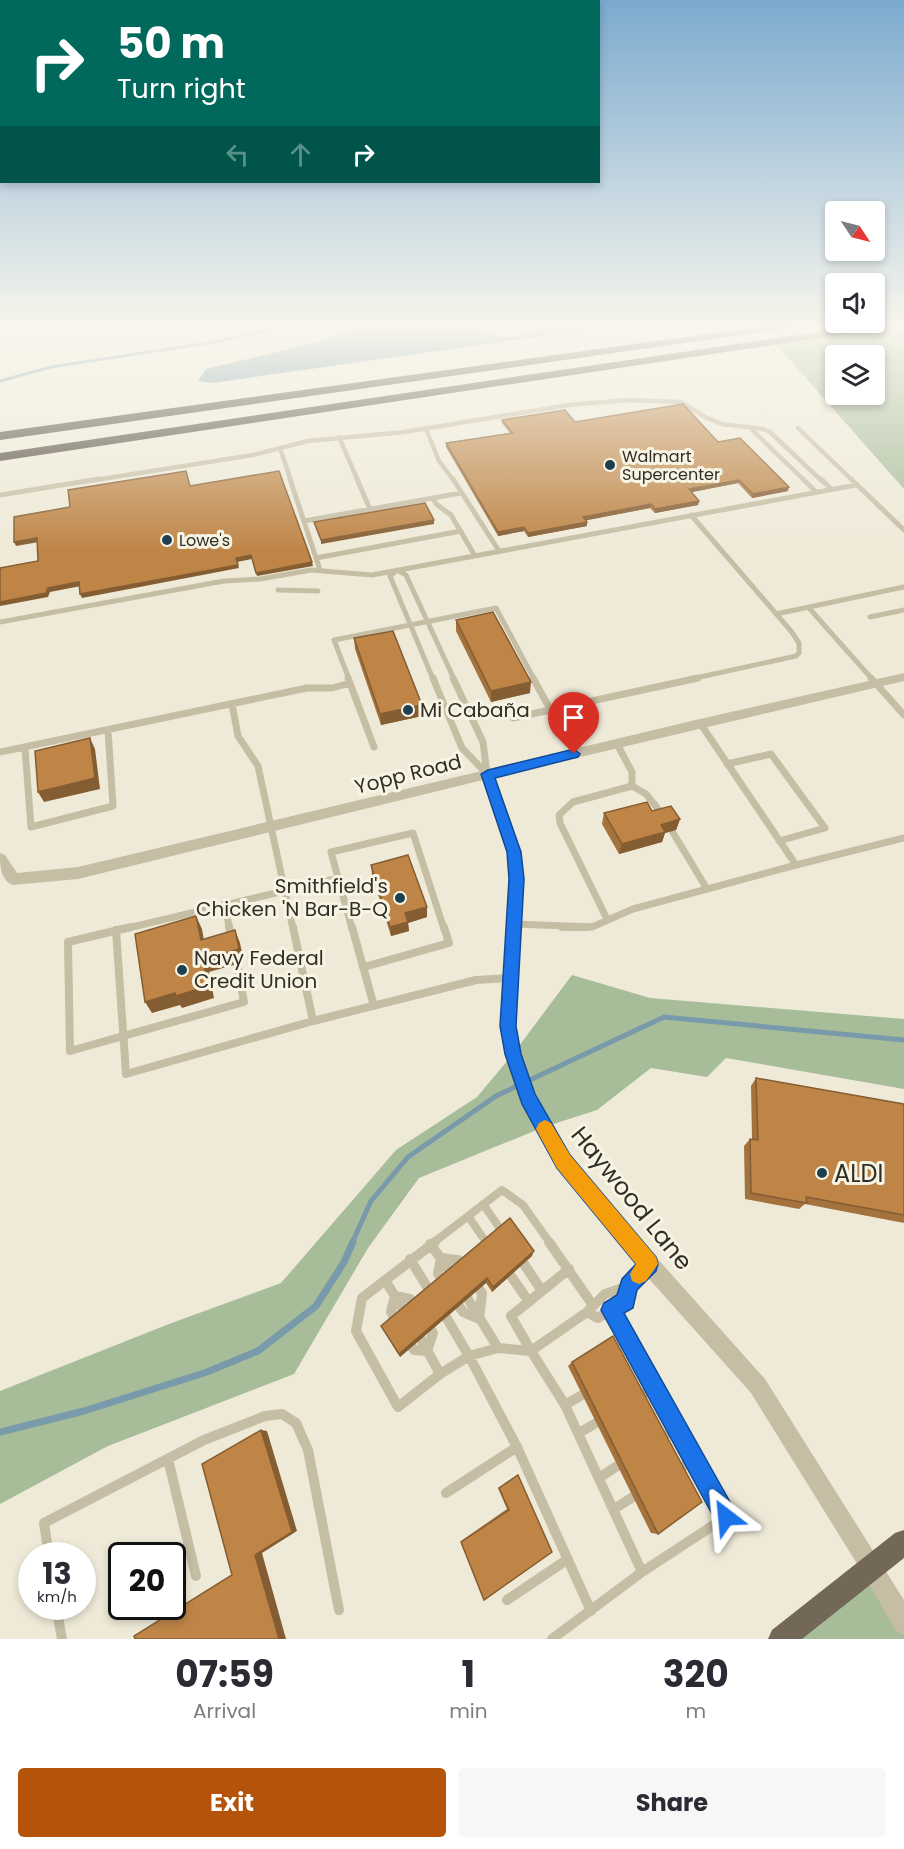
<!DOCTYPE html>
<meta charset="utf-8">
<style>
body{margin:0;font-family:Poppins,sans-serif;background:#f7f7f7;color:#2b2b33;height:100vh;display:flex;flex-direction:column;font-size:22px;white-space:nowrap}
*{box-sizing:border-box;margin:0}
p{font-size:20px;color:#7c7c81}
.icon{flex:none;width:33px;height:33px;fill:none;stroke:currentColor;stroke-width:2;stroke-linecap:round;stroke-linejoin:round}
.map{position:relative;height:1639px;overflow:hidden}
.drawer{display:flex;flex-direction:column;background:#fff;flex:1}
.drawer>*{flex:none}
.hud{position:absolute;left:0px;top:0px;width:600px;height:183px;box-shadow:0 3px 9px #0003;background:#00695c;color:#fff;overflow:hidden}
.needle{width:39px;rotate:125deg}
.tools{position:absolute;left:825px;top:201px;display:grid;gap:12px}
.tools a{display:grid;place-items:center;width:60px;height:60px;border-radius:6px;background:#fff;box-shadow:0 3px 9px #0003;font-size:30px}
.speed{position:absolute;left:18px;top:1542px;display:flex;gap:12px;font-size:30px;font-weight:700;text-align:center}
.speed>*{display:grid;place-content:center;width:78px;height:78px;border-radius:50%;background:#fff;box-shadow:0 3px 9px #0003;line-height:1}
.speed small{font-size:15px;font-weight:400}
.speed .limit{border:3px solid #111;border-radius:9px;background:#fff;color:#111}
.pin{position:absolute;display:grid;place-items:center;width:51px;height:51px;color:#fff;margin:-62px -26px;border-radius:50% 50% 50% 0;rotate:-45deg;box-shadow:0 0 6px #0007}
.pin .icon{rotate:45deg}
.me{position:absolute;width:66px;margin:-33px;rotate:331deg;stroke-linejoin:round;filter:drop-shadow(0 0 4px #0008)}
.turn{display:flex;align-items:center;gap:21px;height:126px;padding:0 18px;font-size:27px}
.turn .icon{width:78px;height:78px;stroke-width:2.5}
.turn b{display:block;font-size:42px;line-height:51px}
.lanes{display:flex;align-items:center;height:57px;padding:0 18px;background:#0003;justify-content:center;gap:30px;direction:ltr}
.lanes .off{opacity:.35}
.eta{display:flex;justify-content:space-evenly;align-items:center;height:102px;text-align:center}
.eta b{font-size:36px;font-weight:700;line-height:42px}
.button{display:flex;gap:12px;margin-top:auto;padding:12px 18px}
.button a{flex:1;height:69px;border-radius:6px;background:#b45309;color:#fff;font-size:24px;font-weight:700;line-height:69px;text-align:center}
.button a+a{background:#f7f7f7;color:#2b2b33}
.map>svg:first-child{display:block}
</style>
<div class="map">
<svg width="904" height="1639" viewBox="0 0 904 1639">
<rect width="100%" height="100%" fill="#efead8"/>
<path fill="#a7bc99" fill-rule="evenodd" d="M904 323V489L774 342ZM836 356H874V394H836Z
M572 975 650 998 904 1019V1089L726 1058 707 1077 651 1068 597 1110 544 1127 419 1178 368 1248 294 1374 108 1446 0 1504V1391L169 1324 281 1283 396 1150 477 1097 513 1054Z
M872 1567 904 1623V1639H781Z"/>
<path fill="#799aaa" d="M374 323C399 323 425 321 450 323 481 325 503 350 535 328V323H611L613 326 212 383 198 381 206 369 307 345Z"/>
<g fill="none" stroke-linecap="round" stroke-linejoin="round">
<path stroke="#799aaa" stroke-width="3" d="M0 381 51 367 214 342 298 323"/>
<path stroke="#799aaa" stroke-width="5" d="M352 1243 371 1201 408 1157 496 1096 664 1017 904 1040"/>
<path stroke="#799aaa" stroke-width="7" d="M0 1432 84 1411 207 1372 258 1351 316 1306 344 1262 353 1242"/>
<path stroke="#c6bda5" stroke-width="4.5" d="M749 427 805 481
M798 428 853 481
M426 429 439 461 454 481
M339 437 358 481
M280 448 291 481
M89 481 253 455 308 441 404 432 569 405 628 400 681 402 707 418 722 424 763 429 770 432 822 481"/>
<path stroke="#c6bda5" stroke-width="5" d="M290 479 320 570
M357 479 370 509
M453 479 499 551
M803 479 816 492
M821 479 831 489
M851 479 904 530
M0 495 99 479
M433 498 436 504 451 515 475 556
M304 521 461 493
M316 558 461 531
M278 590 318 591
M809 608 872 679
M776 614 904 587
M870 617 904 610
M0 622 224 581 260 579 311 570 372 575 856 485
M349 679 334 640 496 608 534 679
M433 679 390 576 397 570 406 575 454 679
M691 679 796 656 799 653V643L791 631 691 515"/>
<path stroke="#c6bda5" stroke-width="7" d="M348 678 374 747
M433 678 462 748 487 774 483 742 453 678
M533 678 550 709
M871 678 904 715
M232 704 238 736 258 766 293 929
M513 718 698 678
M700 723 796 865 904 838
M25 748 31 827 113 806 108 730
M0 752 307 688H332L350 683
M727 764 771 754 825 828 779 841
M632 786 646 794 663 815
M672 831 707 889
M224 904 230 929
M607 919 560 823 559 815 573 802 632 786V772L617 744
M514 924 592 927 633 909 796 865
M124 929 339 878
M352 929 331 852 413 833 444 929"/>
<path stroke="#c6bda5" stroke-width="8" d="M131 927 68 942 70 1051 244 1002 237 964
M229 927 232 939
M293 927 313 1021
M352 927 374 1006
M562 927H588
M116 930 126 1074 313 1021 476 980 510 978
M364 967 449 943 444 927
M483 1204 501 1230
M468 1216 486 1242
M433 1243 502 1190 523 1205 550 1243"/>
<path stroke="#c6bda5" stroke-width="10" d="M435 1242 362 1298 356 1331 398 1407 440 1374 469 1356 446 1317
M549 1242 592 1304
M430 1244 451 1272
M410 1259 429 1290
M524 1264 542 1291
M511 1276 529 1302
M385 1280 404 1311
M442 1280 438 1274 441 1258 458 1260 460 1264
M468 1299 498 1348
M459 1306 463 1312 479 1319 482 1293 479 1289
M611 1310 726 1517 642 1572 565 1405 531 1351 587 1312 605 1294 629 1286
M587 1312 598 1318 626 1301 629 1286 647 1266
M395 1319 391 1312 395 1296 410 1299 413 1304
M421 1339 440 1374
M412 1347 414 1350 427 1351 433 1333 431 1330
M531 1351 498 1348 469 1356 517 1447 591 1611
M531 1351 511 1316 569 1269
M638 1398 654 1387
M565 1405 582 1395
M579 1433 596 1423
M660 1439 676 1428
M168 1459 196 1576
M677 1470 694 1460
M599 1478 617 1466
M446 1493 517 1447
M614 1509 633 1497
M49 1556 44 1523 204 1440 265 1416 282 1414 296 1423 308 1450 339 1610
M507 1600 568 1559
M56 1606 62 1639
M552 1639 642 1572"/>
<path fill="#c6bda5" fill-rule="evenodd" d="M904 673V681L495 777 521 852 524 879 516 1026 521 1054 535 1094 569 1156 656 1257 765 1379 904 1600V1635L896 1631 864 1575 751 1393 642 1271 557 1168 522 1104 505 1054 500 1026 510 879 507 852 483 780 78 879 13 885C0 880 0 865 0 853L5 855 17 873 78 867 700 719Z"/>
<path fill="#736857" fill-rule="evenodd" d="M904 1530V1558L802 1639H768L772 1630 895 1533Z"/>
<path fill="#524a3d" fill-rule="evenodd" d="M785 323H810L805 326 0 440V432Z
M879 323H903L898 326 0 461V453Z"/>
</g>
<path fill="#a3723d" d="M502 420 575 422 718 442 788 491 752 498 738 483 691 492 699 501 698 505 655 513 650 508 586 520 587 522V526L528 537 524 531 498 536 446 447V443L510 433 502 423Z
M456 620 530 693 491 702 456 631Z
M354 638 422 705V716L381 725 355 649Z
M652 811 680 819 676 830 665 833 662 842 619 854 602 824 604 813Z
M371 865 427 917 408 923 409 931 391 936 372 875Z
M756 1078 904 1104V1223L805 1204 799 1209 745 1199 744 1146 750 1139H752L751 1086Z
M532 1256 492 1292 486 1283 400 1357 381 1326Z
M572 1362 658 1534 651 1533 568 1366Z
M518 1475 484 1600 461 1541 507 1509 498 1488Z"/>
<path fill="#855d32" d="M739 480 738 483 688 493 689 489Z
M789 487 788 491 752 498 753 494Z
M699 501 698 505 655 513V509Z
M651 504 650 508 583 521V517Z
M434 520V524L321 544V540Z
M587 522V526L528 537V533Z
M524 527V531L498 536V532Z
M37 538 39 542 16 546 14 542Z
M251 555 252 559 237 562 236 558Z
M312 562 313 566 257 576 256 573Z
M238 565 239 568 82 598 80 594Z
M79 582 81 586 50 592 48 597 0 606V602L48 588Z
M531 682 530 693 491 702V691Z
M422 705V716L381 725 380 714Z
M90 738 95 749 100 789 44 802 38 792Z
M680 819 676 830 665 833 662 842 619 854 622 844 661 825Z
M427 907V917L408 923 409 931 391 936 390 927 405 913Z
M196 916 202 929 206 952 201 940Z
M235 930 240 943 244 962 209 972 214 998 182 1008 180 1005 152 1013 145 1002 203 960Z
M534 1251 532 1256 492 1292 493 1287Z
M487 1278 486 1283 400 1357 399 1354Z
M261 1430 267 1431 297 1531 262 1553 286 1639H279L255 1555Z"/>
<path fill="#be8547" stroke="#855d32" stroke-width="1.5" d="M683 404 718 442 740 438 789 487 753 494 739 480 689 489 699 501 655 509 651 504 583 517 587 522 528 533 524 527 498 532 446 443 513 433 502 420 565 410 575 422Z
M186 471 190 486 279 471 312 562 256 573 251 555 236 558 238 565 80 594 79 582 48 588 46 593 0 602V568L38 561 37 538 14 542V517L70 507 68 490Z
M425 503 434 520 321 540 314 522Z
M493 612 531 682 491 691 456 620Z
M393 631 422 705 380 714 354 638Z
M90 738 95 778 38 792 35 751Z
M647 802 652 811 671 806 680 819 661 825 665 832 622 844 604 813Z
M408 855 427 907 405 913 408 922 390 927 371 865Z
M196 916 201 940 235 930 239 949 203 960 208 986 176 996 175 993 145 1002 135 934Z
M756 1078 904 1104V1215L806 1197 807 1203 751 1193 750 1139 758 1140Z
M510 1218 534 1251 493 1287 487 1278 399 1354 381 1326Z
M613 1336 702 1502 658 1534 572 1362Z
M261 1430 292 1532 255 1555 279 1639H135L134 1636 232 1575 202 1464Z
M518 1475 552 1552 484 1600 461 1542 509 1510 499 1488Z"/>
<linearGradient id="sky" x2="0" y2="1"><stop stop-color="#7baacf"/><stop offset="0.59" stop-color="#f8f6ed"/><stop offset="1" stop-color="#f8f6ed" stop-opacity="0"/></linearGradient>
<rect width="904" height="552" fill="url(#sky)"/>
<path fill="#1a73e8" stroke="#114b97" stroke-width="1.5" d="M574 749 580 754 578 757 495 778 521 852 524 879 516 1026 521 1054 535 1094 570 1155 656 1257 658 1264 656 1271 637 1290 633 1308 624 1313 734 1509 737 1517 734 1525 726 1528 718 1525 601 1310 604 1303 617 1295 622 1279 636 1264 557 1168 522 1104 505 1054 500 1026 509 879 507 852 481 774 488 770Z"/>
<path fill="#f59e0b" d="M545 1120 551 1123 570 1155 656 1257 658 1264 646 1281 639 1284 632 1281 630 1274 636 1264 557 1168 536 1129 539 1123Z"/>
<g fill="#1e3f50" stroke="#f7f4e3" stroke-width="2">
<circle cx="610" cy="465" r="6"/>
<circle cx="167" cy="540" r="6"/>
<circle cx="408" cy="710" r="6"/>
<circle cx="400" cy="898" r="6"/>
<circle cx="182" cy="970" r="6"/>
<circle cx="822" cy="1173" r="6"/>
</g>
<g text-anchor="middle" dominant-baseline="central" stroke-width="6" stroke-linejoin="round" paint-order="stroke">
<g font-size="16" fill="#322d26" stroke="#f7f4e3" text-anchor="start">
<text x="622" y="456">Walmart<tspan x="622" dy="18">Supercenter</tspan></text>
<text x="179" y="540">Lowe's</text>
</g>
<g font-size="20" fill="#322d26" stroke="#f7f4e3" text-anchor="start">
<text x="420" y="710">Mi Cabaña</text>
<text x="388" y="886" text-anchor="end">Smithfield's<tspan x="388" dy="23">Chicken 'N Bar-B-Q</tspan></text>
<text x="194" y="958">Navy Federal<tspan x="194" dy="23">Credit Union</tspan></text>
</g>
<g font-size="20" fill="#322d26" stroke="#f7f4e3">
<text transform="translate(408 774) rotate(-14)">Yopp Road</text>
</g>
<g font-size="24" fill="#322d26" stroke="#f7f4e3" text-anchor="start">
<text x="834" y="1173">ALDI</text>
</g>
<g font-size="24" fill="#322d26" stroke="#f7f4e3">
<text transform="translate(632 1198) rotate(51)">Haywood Lane</text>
</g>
</g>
</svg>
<div class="tools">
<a><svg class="needle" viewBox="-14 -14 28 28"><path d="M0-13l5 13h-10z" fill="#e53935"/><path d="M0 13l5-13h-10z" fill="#7c7c81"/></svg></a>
<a><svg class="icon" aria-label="sound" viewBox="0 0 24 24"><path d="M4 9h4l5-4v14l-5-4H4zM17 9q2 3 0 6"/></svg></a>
<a><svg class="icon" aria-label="layers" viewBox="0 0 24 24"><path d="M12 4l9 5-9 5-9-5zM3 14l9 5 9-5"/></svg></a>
</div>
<div class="speed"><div>13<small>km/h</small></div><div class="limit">20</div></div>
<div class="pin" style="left:574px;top:754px;background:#d93025"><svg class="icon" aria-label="arrive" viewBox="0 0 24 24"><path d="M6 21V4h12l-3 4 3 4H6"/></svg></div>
<svg class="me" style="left:726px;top:1517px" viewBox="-20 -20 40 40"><path d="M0-17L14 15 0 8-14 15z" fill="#1a73e8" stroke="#fff" stroke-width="4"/></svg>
<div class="hud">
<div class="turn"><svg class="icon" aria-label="right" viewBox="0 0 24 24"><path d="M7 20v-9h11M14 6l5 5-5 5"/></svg><div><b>50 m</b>Turn right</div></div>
<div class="lanes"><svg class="icon off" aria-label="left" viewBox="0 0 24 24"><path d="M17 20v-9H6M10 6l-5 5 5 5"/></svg><svg class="icon off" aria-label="ahead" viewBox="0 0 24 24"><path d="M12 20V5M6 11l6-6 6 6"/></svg><svg class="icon" aria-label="right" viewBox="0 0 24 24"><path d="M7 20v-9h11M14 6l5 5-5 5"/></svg></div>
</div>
</div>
<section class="drawer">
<div class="eta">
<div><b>07:59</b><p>Arrival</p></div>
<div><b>1</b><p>min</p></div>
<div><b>320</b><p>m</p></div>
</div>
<div class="button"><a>Exit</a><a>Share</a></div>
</section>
